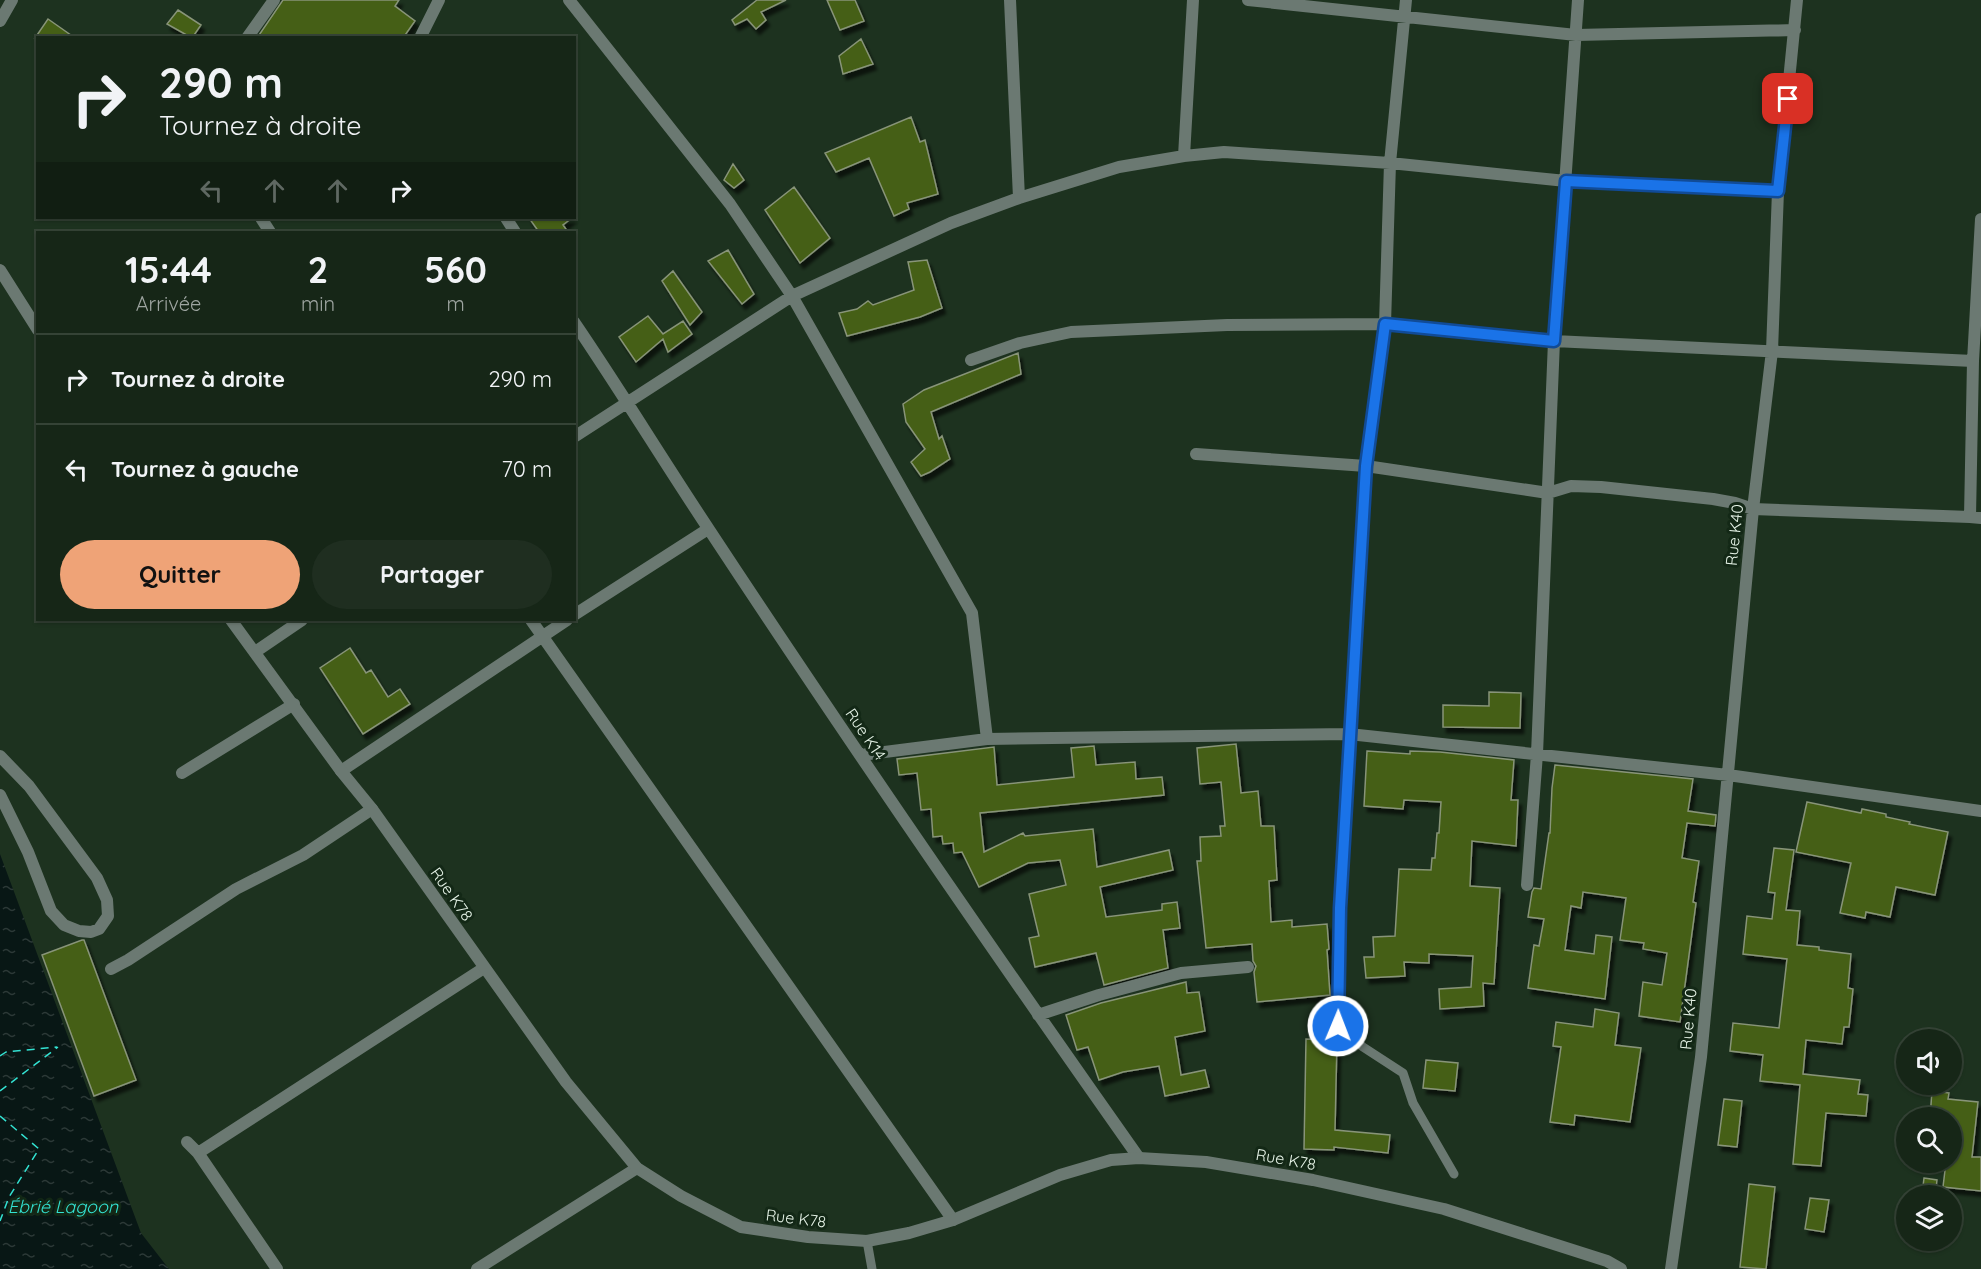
<!DOCTYPE html>
<html lang="fr">
<meta charset="utf-8">
<style>
body{margin:0;font-family:Quicksand,sans-serif;background:#1f2e20;color:#f1f3f6;height:100vh;display:flex;flex-direction:column;font-size:22px;white-space:nowrap}
*{box-sizing:border-box;margin:0}
p{font-size:20px;color:#9ea5a1}
.icon{flex:none;width:33px;height:33px;fill:none;stroke:currentColor;stroke-width:2;stroke-linecap:round;stroke-linejoin:round}
.map{position:relative;flex:1;overflow:hidden}
.side{position:absolute;left:36px;top:231px;width:540px;height:390px;display:flex;flex-direction:column;background:#162617;border-radius:0px;box-shadow:0 2px 4px #0004,0 0 0 2px #354336}
.side>*{flex:none}
.guide{position:absolute;left:36px;top:36px;width:540px;height:183px;border-radius:0px;box-shadow:0 2px 4px #0004,0 0 0 2px #354336;background:#162617;color:#f1f3f6;overflow:hidden}
.tools{position:absolute;left:1896px;top:1029px;display:grid;gap:12px}
.tools a{display:grid;place-items:center;width:66px;height:66px;border-radius:50%;background:#162617;box-shadow:0 2px 4px #0004,0 0 0 2px #354336;font-size:30px}
.pin{position:absolute;display:grid;place-items:center;width:51px;height:51px;color:#fff;margin:-26px;border-radius:12px;box-shadow:0 3px 9px #0006}
.me{position:absolute;width:66px;margin:-33px;rotate:1deg;stroke-linejoin:round;filter:drop-shadow(0 0 4px #0008)}
.turn{display:flex;align-items:center;gap:21px;height:126px;padding:0 24px;font-size:27px}
.turn .icon{width:78px;height:78px;stroke-width:2.5}
.turn b{display:block;font-size:42px;line-height:51px}
.lanes{display:flex;align-items:center;height:57px;padding:0 24px;background:#0003;justify-content:center;gap:30px;direction:ltr}
.lanes .off{opacity:.35}
.eta{display:flex;justify-content:space-evenly;align-items:center;height:102px;text-align:center}
.eta b{font-size:36px;font-weight:800;line-height:42px}
.button{display:flex;gap:12px;margin-top:auto;padding:12px 24px}
.button a{flex:1;height:69px;border-radius:36px;background:#efa377;color:#111;font-size:24px;font-weight:800;line-height:69px;text-align:center}
.button a+a{background:#1f2e20;color:#f1f3f6}
ul{padding:0;list-style:none}
li{display:flex;align-items:center;gap:18px;height:90px;padding:0 24px;border-top:2px solid #354336}
li div{flex:1}
li b{display:block;font-size:22px}
li em{font-style:normal}
.map>svg:first-child{display:block}
</style>
<div class="map">
<svg width="1981" height="1269" viewBox="0 0 1981 1269">
<defs>
<pattern id="water-ripples" width="26" height="14" patternUnits="userSpaceOnUse" patternTransform="scale(1.5)"><rect width="26" height="14" fill="#081715"/><path d="M2 4q2-2 4 0t4 0M15 11q2-2 4 0t4 0" fill="none" stroke="#2c3937"/></pattern>
<filter id="shadow"><feDropShadow dx="3.5" dy="5.5" stdDeviation="1.5" flood-color="#0009"/></filter>
</defs>
<rect width="100%" height="100%" fill="#1d321f"/>
<path fill="url(#water-ripples)" d="M0 854 141 1233 169 1269H0Z"/>
<g fill="none" stroke-linecap="round" stroke-linejoin="round">
<path stroke="#33e2d2" stroke-width="1.5" stroke-dasharray="8 6" stroke-linecap="butt" d="M0 1056 6 1052 57 1047
M0 1091 58 1047
M0 1116 39 1149 9 1197 0 1221"/>
</g>
<path fill="#445f12" stroke="#889479" stroke-width="1.5" filter="url(#shadow)" d="M283 0H399L395 6 415 21 403 38H257Z
M757 0H786L761 12 766 20 756 29 747 19 735 25 732 20Z
M827 0H855L864 21 840 30Z
M178 10 201 25 192 38 167 24Z
M48 19 75 38H35Z
M861 39 873 64 843 74 839 56Z
M911 117 920 142 925 140 938 194 907 203 909 209 894 216 869 158 836 172 825 153Z
M733 164 744 180 734 188 724 180Z
M794 187 830 238 800 263 765 210Z
M529 218H572L563 225 568 232H539Z
M728 250 754 294 742 304 708 261Z
M927 260 942 308 920 317 847 336 839 313 857 309 868 301 873 305 914 290 908 262Z
M673 271 702 312 690 325 662 281Z
M648 316 663 334 683 321 692 334 668 352 663 339 636 362 619 337Z
M1018 353 1021 374 931 412 939 439 942 436 950 459 930 472 921 476 911 462 925 449 906 422 903 404 924 390Z
M350 648 366 673 371 670 388 697 400 689 410 704 363 734 320 668Z
M1489 692 1521 693 1520 728 1443 727V705L1489 706Z
M1236 744 1241 793 1258 791 1261 826H1274L1277 880 1269 881 1271 922 1292 920V927L1327 924 1329 949 1327 950 1330 995 1257 1002 1254 972 1256 966 1253 961 1252 944 1206 948 1197 861H1201L1200 837 1221 836 1220 826H1225L1221 782 1200 784 1197 748Z
M1094 746 1096 765 1135 762 1136 779 1162 777 1164 795 980 813 984 852 1023 833 1025 836 1093 829 1097 867 1169 850 1173 870 1100 887 1106 917 1162 910V904L1177 902 1180 928 1163 930 1168 968 1104 985 1096 953 1035 967 1029 938 1039 936 1029 894 1066 885 1060 860 1028 863 979 887 962 852 954 853 953 843 943 844 942 836 933 837 931 809 921 810 917 773 899 775 897 759 994 747 997 785 1074 777 1071 748Z
M1367 751 1410 754V751L1440 752 1514 760 1511 800H1518L1516 846 1472 841 1470 886 1500 888 1494 984 1483 983 1484 1006 1440 1009 1439 989 1471 987 1473 956 1429 954V963L1404 962 1405 976 1366 978 1364 957H1374L1373 937 1395 936 1399 869 1431 870 1432 858H1435L1437 833H1439L1441 802 1404 800 1403 809 1364 806Z
M1555 765 1693 779 1688 811 1716 815 1715 826 1687 823 1682 858 1699 861 1693 902 1696 903 1680 1022 1639 1016 1643 982 1662 985 1667 953 1643 949 1644 943 1620 940 1626 898 1583 892 1581 908 1571 906 1565 950 1594 954 1596 935 1612 937 1605 999 1528 988 1534 945 1539 946 1544 919 1528 917 1532 892 1534 888 1541 889 1549 833H1550L1552 788Z
M1807 802 1861 813 1862 809 1886 814V817L1910 822 1909 824 1948 832 1935 895 1896 887 1890 917 1866 912 1865 918 1840 913 1851 863 1796 852Z
M1774 848 1794 850 1786 910 1800 911 1797 945 1819 947V950L1851 954 1848 988 1853 989 1849 1027H1844L1842 1044 1806 1040 1803 1074 1860 1080 1858 1094 1868 1095 1866 1116 1826 1113 1821 1166 1793 1164 1800 1085 1760 1081 1763 1055 1730 1051 1733 1023 1779 1028 1787 959 1743 954 1747 916 1772 919 1775 893 1768 892Z
M82 940H84L136 1080 94 1096 42 955Z
M1186 982 1187 993 1199 992 1205 1031 1175 1037 1181 1075 1205 1070 1209 1087 1165 1096 1159 1066 1123 1072 1099 1080 1088 1047 1077 1050 1066 1015 1101 1003Z
M1595 1009 1619 1013 1615 1045 1641 1048 1630 1122 1575 1115 1574 1125 1550 1122 1561 1047 1553 1046 1556 1022 1593 1027Z
M1306 1039 1337 1040 1335 1130 1390 1135 1388 1153 1334 1147V1150L1304 1149Z
M1426 1060 1458 1063 1455 1091 1423 1088Z
M1932 1091 1949 1093 1948 1099 1978 1102 1972 1157H1981V1191L1943 1187 1946 1162H1952V1118H1930Z
M1724 1099 1742 1101 1737 1147 1718 1145Z
M1924 1178 1937 1180 1935 1196 1922 1195Z
M1749 1184 1775 1187 1766 1269 1740 1267Z
M1810 1198 1829 1200 1824 1232 1805 1229Z"/>
<g fill="none" stroke-linecap="round" stroke-linejoin="round">
<path stroke="#6b7972" stroke-width="9" d="M1338 1026 1363 1047 1403 1073 1413 1103 1454 1174
M867 1241 872 1269"/>
<path stroke="#6b7972" stroke-width="12" d="M569 0 730 204 792 296 972 613 987 739
M1010 0 1019 198
M1248 0 1576 35 1795 30
M0 21 12 0
M247 38 274 0
M420 38 439 0
M1184 156 1193 0
M1778 191 1797 0
M261 218 270 232
M506 218 515 232
M1981 219 1973 361 1970 517 1981 518
M574 322C621 391 664 462 710 531 849 742 993 951 1139 1158
M971 360 1020 343 1071 332 1227 325 1385 324 1554 341 1973 361
M574 437 792 296 951 223 1019 198 1119 167 1184 156 1224 152 1390 163 1566 181 1778 191 1772 351 1753 509 1701 1057 1671 1269
M1196 454 1366 466 1548 493 1571 486 1601 487 1713 499 1735 503 1753 509 1970 517
M574 615 708 529
M531 620 953 1220
M255 652 302 620
M861 755 987 739 1349 734 1728 775 1981 811
M0 756 29 786 97 878 107 900 108 916 99 929 91 932 79 931 64 925 51 911 28 852 0 795
M341 771 567 620
M182 773 294 704
M1527 885 1537 754 1554 341 1578 0
M111 969 128 960 236 889 303 855 372 809
M1038 1015 1099 995 1181 973 1248 967
M1338 1026 1339 930 1366 466 1385 324 1390 163 1406 0
M187 1142 198 1153 484 968
M198 1153 277 1269
M477 1269 637 1168"/>
<path stroke="#6b7972" stroke-width="12" d="M0 270 38 330
M231 620 341 771 372 809 566 1082 637 1168 681 1196 741 1227 808 1237 867 1241 909 1233 953 1220 1060 1175 1111 1160 1139 1158 1206 1162 1313 1180 1444 1209 1607 1261 1621 1269"/>
</g>
<g fill="none" stroke-linecap="round" stroke-linejoin="round">
<g stroke="#114b97" stroke-width="15">
<path id="route" d="M1338 1026 1340 908 1366 466 1385 324 1554 341 1566 181 1778 191 1788 99"/>
</g>
<use href="#route" stroke="#1a73e8" stroke-width="10"/>
</g>
<g text-anchor="middle" dominant-baseline="central" stroke-width="6" stroke-linejoin="round" paint-order="stroke">
<g font-size="16" fill="#e6f3e7" stroke="#132816">
<text transform="translate(1734 535) rotate(-84)">Rue K40</text>
<text transform="translate(866 734) rotate(56)">Rue K14</text>
<text transform="translate(452 894) rotate(55)">Rue K78</text>
<text transform="translate(1688 1019) rotate(-85)">Rue K40</text>
<text transform="translate(1286 1159) rotate(10)">Rue K78</text>
<text transform="translate(796 1218) rotate(7)">Rue K78</text>
</g>
<g font-size="18" font-style="italic" fill="#33e2d2" stroke="#132816">
<text x="63" y="1206">Ébrié Lagoon</text>
</g>
</g>
</svg>
<div class="tools">
<a><svg class="icon" aria-label="sound" viewBox="0 0 24 24"><path d="M4 9h4l5-4v14l-5-4H4zM17 9q2 3 0 6"/></svg></a>
<a><svg class="icon" aria-label="search" viewBox="0 0 24 24"><circle cx="10" cy="10" r="6"/><path d="M15 15l6 6"/></svg></a>
<a><svg class="icon" aria-label="layers" viewBox="0 0 24 24"><path d="M12 4l9 5-9 5-9-5zM3 14l9 5 9-5"/></svg></a>
</div>
<div class="pin" style="left:1788px;top:99px;background:#d93025"><svg class="icon" aria-label="arrive" viewBox="0 0 24 24"><path d="M6 21V4h12l-3 4 3 4H6"/></svg></div>
<svg class="me" style="left:1338px;top:1026px" viewBox="-20 -20 40 40"><circle r="17" fill="#1a73e8" stroke="#fff" stroke-width="3"/><path d="M0-11L8 9 0 5-8 9z" fill="#fff"/></svg>
<div class="guide">
<div class="turn"><svg class="icon" aria-label="right" viewBox="0 0 24 24"><path d="M7 20v-9h11M14 6l5 5-5 5"/></svg><div><b>290 m</b>Tournez à droite</div></div>
<div class="lanes"><svg class="icon off" aria-label="left" viewBox="0 0 24 24"><path d="M17 20v-9H6M10 6l-5 5 5 5"/></svg><svg class="icon off" aria-label="ahead" viewBox="0 0 24 24"><path d="M12 20V5M6 11l6-6 6 6"/></svg><svg class="icon off" aria-label="ahead" viewBox="0 0 24 24"><path d="M12 20V5M6 11l6-6 6 6"/></svg><svg class="icon" aria-label="right" viewBox="0 0 24 24"><path d="M7 20v-9h11M14 6l5 5-5 5"/></svg></div>
</div>
<section class="side">
<div class="eta">
<div><b>15:44</b><p>Arrivée</p></div>
<div><b>2</b><p>min</p></div>
<div><b>560</b><p>m</p></div>
</div>
<ul>
<li><svg class="icon" aria-label="right" viewBox="0 0 24 24"><path d="M7 20v-9h11M14 6l5 5-5 5"/></svg><div><b>Tournez à droite</b></div><em>290 m</em></li>
<li><svg class="icon" aria-label="left" viewBox="0 0 24 24"><path d="M17 20v-9H6M10 6l-5 5 5 5"/></svg><div><b>Tournez à gauche</b></div><em>70 m</em></li>
</ul>
<div class="button"><a>Quitter</a><a>Partager</a></div>
</section>
</div>
